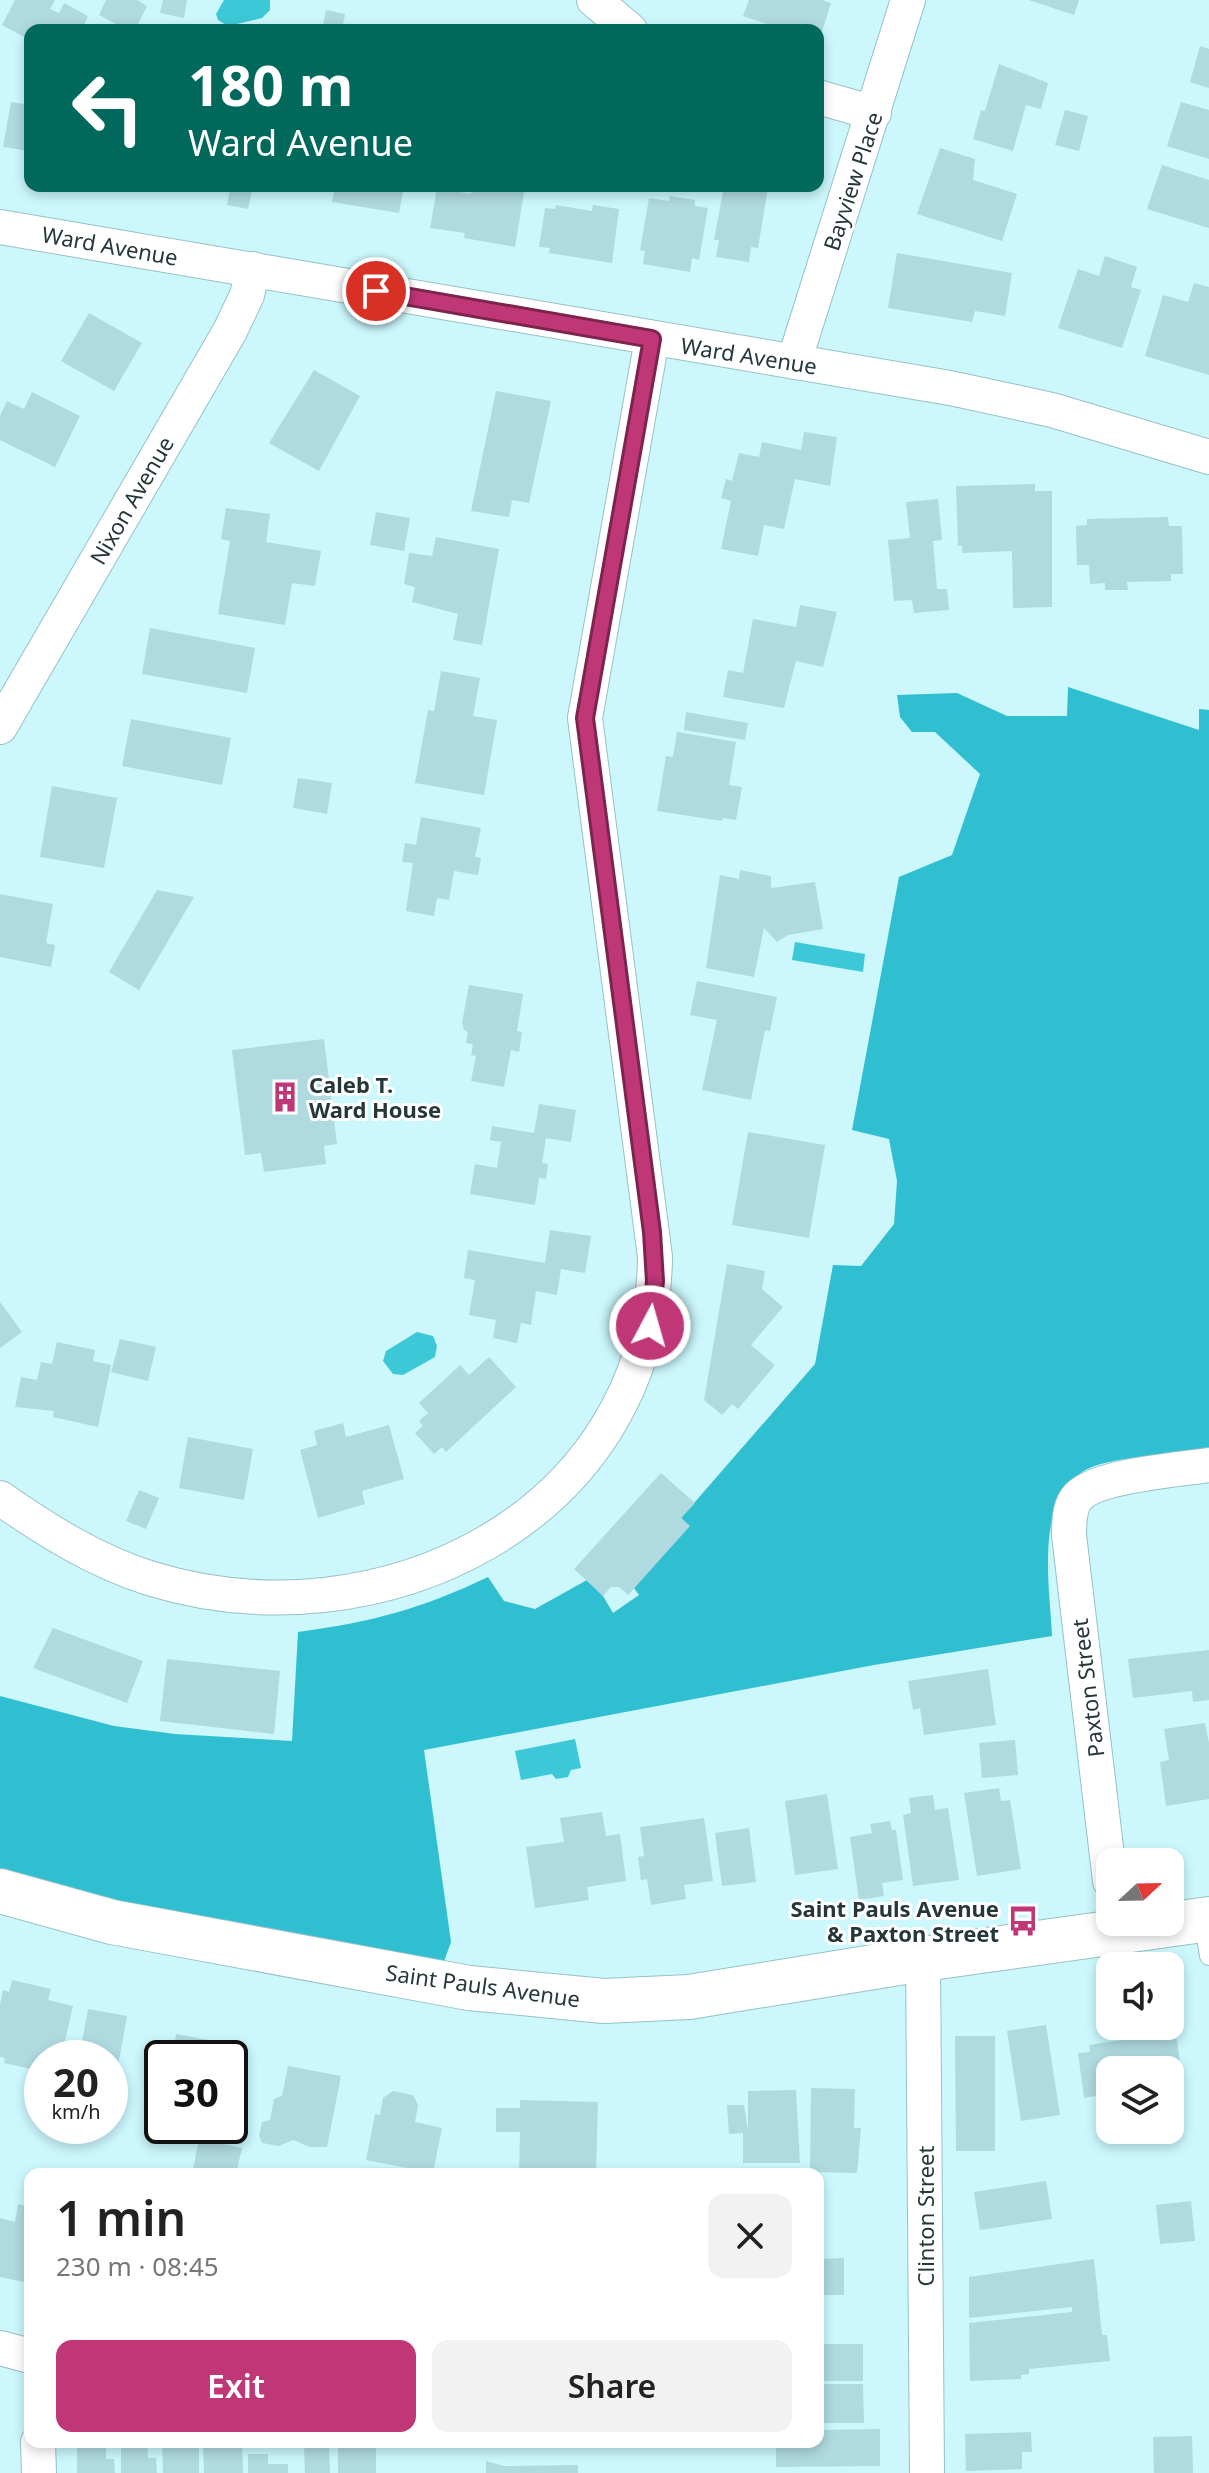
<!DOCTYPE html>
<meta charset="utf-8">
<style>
body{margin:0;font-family:"Noto Sans",sans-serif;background:#f2f2f2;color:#222;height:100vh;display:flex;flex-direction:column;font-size:30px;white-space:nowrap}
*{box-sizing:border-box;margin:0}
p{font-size:26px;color:#767676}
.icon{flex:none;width:44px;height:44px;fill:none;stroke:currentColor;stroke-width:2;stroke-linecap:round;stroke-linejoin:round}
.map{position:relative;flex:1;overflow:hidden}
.sheet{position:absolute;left:24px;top:2168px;width:800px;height:280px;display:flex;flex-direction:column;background:#fff;border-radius:16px;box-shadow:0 4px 12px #0003}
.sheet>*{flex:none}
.banner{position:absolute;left:24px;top:24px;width:800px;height:168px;border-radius:16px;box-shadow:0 4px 12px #0003;background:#00695c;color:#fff;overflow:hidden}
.needle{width:52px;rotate:68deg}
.tools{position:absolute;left:1096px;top:1848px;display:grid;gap:16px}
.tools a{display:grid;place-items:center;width:88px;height:88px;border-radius:16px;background:#fff;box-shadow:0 4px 12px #0003;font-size:40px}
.speed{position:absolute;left:24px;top:2040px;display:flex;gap:16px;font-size:40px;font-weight:700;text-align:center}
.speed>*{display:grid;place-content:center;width:104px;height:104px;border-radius:50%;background:#fff;box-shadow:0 4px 12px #0003;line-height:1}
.speed small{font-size:20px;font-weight:400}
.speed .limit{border:4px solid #111;border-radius:12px;background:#fff;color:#111}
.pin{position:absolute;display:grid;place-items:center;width:68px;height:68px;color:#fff;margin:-34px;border:4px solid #fff;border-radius:50%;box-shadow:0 2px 8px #0007}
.me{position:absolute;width:88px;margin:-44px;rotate:6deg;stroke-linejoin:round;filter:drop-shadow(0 0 6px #0008)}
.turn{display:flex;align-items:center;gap:28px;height:168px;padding:0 32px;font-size:36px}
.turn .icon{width:104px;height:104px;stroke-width:2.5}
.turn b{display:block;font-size:56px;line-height:68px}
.round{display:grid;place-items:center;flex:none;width:84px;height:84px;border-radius:16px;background:#f2f2f2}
.summary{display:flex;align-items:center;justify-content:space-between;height:136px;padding:0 32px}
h1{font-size:48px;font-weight:600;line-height:60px}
.button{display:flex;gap:16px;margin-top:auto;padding:16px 32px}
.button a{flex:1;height:92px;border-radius:16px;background:#bf3776;color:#fff;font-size:32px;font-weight:600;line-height:92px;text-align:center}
.button a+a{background:#f2f2f2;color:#222}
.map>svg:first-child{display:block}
</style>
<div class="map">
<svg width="1209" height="2473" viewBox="0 0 1209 2473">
<rect width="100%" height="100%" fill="#cbf7fd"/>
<path fill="#30bfd0" d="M1068 687 1199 730V709L1209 710V1450C1177 1454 1120 1456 1092 1467 1032 1491 1050 1586 1052 1636L874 1665 424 1750 451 1942 443 1964 229 1927 0 1874V1696L114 1726 175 1734 292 1741 298 1632C372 1622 421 1609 488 1577L504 1601 535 1609 587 1580 603 1596 613 1613 639 1595 634 1588 689 1526 681 1518 815 1364 833 1265 861 1266 894 1224 897 1181 889 1139 852 1130 899 877 952 855 980 774 935 732H912L900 717 897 695 957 693 1007 716H1067Z"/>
<path fill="#3dc8d8" d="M224 0H270V10L262 18 228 26 218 20 216 14Z
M795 942 865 954 863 972 792 960Z
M417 1332 433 1336 437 1346 435 1357 403 1375 393 1374 383 1361 386 1351Z
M575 1739 581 1768 571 1770 568 1777 556 1779 552 1774 521 1780 515 1751Z"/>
<path fill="#afdae0" d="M15 0H55L50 9 59 13 64 3 88 16 82 30H30V40L2 25Z
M106 0H137L147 6 135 30H127L99 15Z
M163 0H187L184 18 160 13Z
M749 0H822L831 3 819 41 818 30H785L743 16Z
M1029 0H1079L1074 15Z
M326 10 345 14 342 30H322Z
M1200 46 1209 49V88L1190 82Z
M999 64 1048 83 1041 109 1026 105 1013 151 973 139 981 110 985 111Z
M11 102 30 105V151L3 147Z
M1181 102 1209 110V159L1167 146Z
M1065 110 1088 116 1079 151 1055 145Z
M940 148 975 159 973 180 1017 194 1002 241 917 214Z
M1162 165 1209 180V228L1147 209Z
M222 186H253L248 209 227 205 230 189Z
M335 186H404L399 213 332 202Z
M473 186H525L515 247 464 238 465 233 430 228 437 188 471 194Z
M724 186 768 188 758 248 751 247 749 262 716 257 719 240H714Z
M670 196 695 200V206L708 208 699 260 692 258 690 272 643 264 645 251 640 250 649 198 669 201Z
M556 205 592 211 593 205 619 209 612 263 549 253 550 248 539 247 545 208 555 209Z
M897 253 1012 273 1005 316 975 311 972 322 888 308Z
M1105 256 1137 267 1131 287 1141 290 1122 348 1058 328 1078 269 1099 276Z
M1194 283 1209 287V375L1145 356 1163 295 1188 302Z
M89 313 142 343 114 391 61 361Z
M314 370 360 396 319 471 269 443Z
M496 391 551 401 529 503 512 500 509 517 471 511Z
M32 392 80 416 55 467 0 440V416L7 401 24 409Z
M804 432 837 437 830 486 795 479 784 529 764 525 758 556 721 549 731 501 721 498 726 479 732 481 739 453 759 457 762 442 801 450Z
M1035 484V491H1052V607L1013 608 1012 551 962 553V546H958L956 486Z
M938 499 942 540 933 541 937 589H947L949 610 914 613 912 600 894 601 888 540 910 538 906 502Z
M226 508 270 514 266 542 321 551 315 586 292 583 285 625 218 614 230 541 221 539Z
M376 512 410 518 404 551 370 545Z
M1168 517 1169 526H1182L1183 574H1171V581L1127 582 1128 590H1105V583L1090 584 1089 565H1077L1076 526 1087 525V519Z
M436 537 499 549 482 645 453 640 458 614 412 602 415 587 404 584 409 553 432 556Z
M800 605 837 612 823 667 796 661 784 708 723 697 728 670 743 673 753 619 796 627Z
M150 628 255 648 247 693 142 674Z
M441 671 480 678 473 716 497 720 484 795 415 783 428 710 434 711Z
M686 712 748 723 745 740 684 730Z
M131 719 231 738 222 785 122 766Z
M677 732 736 742 729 785 742 787 736 820 723 818 722 821 657 811 666 756 673 757Z
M298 778 332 783 327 814 293 808Z
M52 786 117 798 104 868 40 857Z
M421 817 481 828 475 857 481 858 478 875 454 871 449 900 437 898 434 916 406 911 413 863 402 862 405 843 416 845Z
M740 870 771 876V888L815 882 823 929 788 935 777 942 764 928 754 977 706 968 720 875 739 879Z
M157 890 194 897 139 990 109 972Z
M0 894 53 904 46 943 55 945 51 967 0 957Z
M697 981 777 997 770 1031 765 1030 751 1100 702 1090 717 1020 690 1015Z
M469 985 523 994 517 1031 522 1032 519 1052 511 1050 504 1087 471 1081 476 1056 471 1055 473 1044 466 1043 468 1032 464 1030 462 1023Z
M324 1039 337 1144 324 1146 326 1164 264 1172 261 1153 245 1155 232 1050Z
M539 1104 576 1110 571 1142 546 1138 542 1163 548 1164 546 1179 539 1178 535 1205 470 1194 475 1164 497 1168 501 1142 490 1140 492 1126 534 1133Z
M748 1132 825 1145 809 1238 732 1225Z
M550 1230 591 1236 585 1273 561 1269 557 1295 536 1291 531 1325 521 1323 517 1343 493 1338 496 1320 469 1315 475 1280 464 1278 468 1250 545 1263Z
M727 1264 765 1271 762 1289 783 1307 751 1345 775 1365 738 1409 732 1404 722 1415 704 1400Z
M0 1302 22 1332 0 1348Z
M120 1339 156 1347 148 1381 111 1372Z
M57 1342 95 1350 93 1361 111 1365 98 1427 53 1417 54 1411 15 1407 21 1377 37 1380 41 1362 52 1364Z
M489 1357 516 1387 446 1452 442 1447 434 1454 415 1433 423 1426 419 1421 428 1413 419 1403 460 1365 469 1375Z
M343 1423 346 1437 389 1425 404 1479 362 1491 365 1504 318 1518 300 1450 317 1445 314 1431Z
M188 1437 253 1449 244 1500 179 1488Z
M661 1473 695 1503 681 1518 690 1526 628 1595 619 1587H611L603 1596 574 1569Z
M139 1490 159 1498 146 1529 126 1521Z
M53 1628 143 1661 127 1703 33 1668Z
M1209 1650V1700L1193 1702 1192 1691 1133 1698 1128 1659Z
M167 1659 280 1671 274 1734 160 1721Z
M988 1669 996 1725 924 1735 920 1708 913 1710 908 1681Z
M1205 1723 1209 1743V1799L1166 1806 1160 1762 1169 1760 1164 1729Z
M1015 1740 1018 1775 982 1778 979 1743Z
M999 1788 1001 1801 1010 1800 1021 1869 977 1876 964 1793Z
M827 1794 838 1869 795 1875 785 1801Z
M933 1795 935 1810 948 1808 959 1880 913 1886 903 1815 911 1813 909 1798Z
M602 1812 606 1836 620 1834 626 1881 587 1887 589 1900 535 1908 526 1847 564 1842 560 1818Z
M704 1818 713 1881 684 1885 686 1899 651 1905 647 1879 641 1880 638 1857 644 1856 640 1827Z
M890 1821 892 1830H896L903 1880 882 1883 884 1896 859 1900 850 1837 872 1833 870 1824Z
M749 1828 756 1882 722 1886 715 1833Z
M12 1980 51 1989 48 2000 73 2006 61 2058H42V2067L32 2064 31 2069 4 2063 5 2058 0 2057V2005L3 1990 9 1992Z
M88 2009 127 2016 112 2100 110 2058H79Z
M1046 2025 1060 2115 1021 2121 1007 2031Z
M176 2034 208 2040 204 2058H162V2121L145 2117 159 2047 174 2050Z
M1163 2034 1165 2040 1177 2039 1183 2085 1170 2087V2070H1110V2118L1100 2119 1096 2096 1084 2098 1078 2053 1090 2052 1089 2045Z
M955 2036H995V2151H956Z
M288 2066 341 2076 327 2147H310L293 2140 279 2146 262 2143 259 2136 262 2122 270 2120 274 2099 282 2096Z
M811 2088 855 2089 854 2128H861L857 2173 810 2172Z
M796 2090 800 2163H743V2133L729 2134 727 2105H744L748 2131V2091Z
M393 2091 413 2095 418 2105 415 2122 442 2128 433 2173 366 2160 375 2114 380 2115 383 2098Z
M520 2100 598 2102 596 2174H519L520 2132H496V2108H520Z
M199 2139 242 2148 236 2174H192Z
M1046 2181 1052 2219 980 2230 974 2192Z
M1191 2201 1195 2241 1160 2244 1156 2205Z
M18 2204 30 2207 29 2283 0 2277V2218L15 2222Z
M844 2258V2295H818V2259Z
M1094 2259 1102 2335H1107L1110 2361 1029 2369V2374L1021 2375V2379L970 2381 969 2323 1072 2312V2307L969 2318V2277Z
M818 2344H863V2381H818Z
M818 2384H863L864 2423H818Z
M880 2429V2466L776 2467V2442H818V2430Z
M1031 2432 1032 2452H1022V2469L966 2471 965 2434Z
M1192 2436 1193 2473H1154L1153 2437Z
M77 2442H106V2459H114L115 2473H77Z
M121 2442H147L148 2458H156L157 2473H121Z
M162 2442H199V2473H163Z
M203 2442H242L243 2473H204Z
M338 2443 376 2444V2473H338Z
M304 2446H329L330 2473H305Z
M248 2454H268V2464H288V2473H248Z
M486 2461 504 2466 578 2465V2473H486Z"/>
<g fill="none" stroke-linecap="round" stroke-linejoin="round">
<g stroke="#96c1c7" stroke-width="20">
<path id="lane" d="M1203 1919 1209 1956"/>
</g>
<g stroke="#96c1c7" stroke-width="36">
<path id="street" d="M594 0 630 30
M818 97 874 113
M0 227 950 388 1052 410 1209 457
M794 362 908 0
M0 727 230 331 247 295 253 269
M0 1498C46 1530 95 1561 149 1578 380 1650 652 1517 655 1257L585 718 652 339
M1110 1881 1069 1535C1069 1523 1069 1509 1076 1499 1093 1475 1180 1470 1209 1465
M923 1959 927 2473
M0 2348 30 2356
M38 2442 39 2473"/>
</g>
<g stroke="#96c1c7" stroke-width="46">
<path id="secondary" d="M0 1891 112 1922 469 1988 604 2001 689 1997 923 1959 1209 1919"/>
</g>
<use href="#lane" stroke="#fff" stroke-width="18"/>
<use href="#street" stroke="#fff" stroke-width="34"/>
<use href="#secondary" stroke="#fff" stroke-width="44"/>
</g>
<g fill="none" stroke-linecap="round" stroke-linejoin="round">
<g stroke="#7c244d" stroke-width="20">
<path id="route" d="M376 291 652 339 585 718 652 1232 655 1281 650 1326"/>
</g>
<use href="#route" stroke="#bf3776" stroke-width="14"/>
</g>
<defs>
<g id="building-bare" transform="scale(2.4)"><path d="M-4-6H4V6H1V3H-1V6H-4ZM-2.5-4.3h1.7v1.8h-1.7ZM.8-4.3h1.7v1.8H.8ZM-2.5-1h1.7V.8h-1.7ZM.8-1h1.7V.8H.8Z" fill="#bf3776" stroke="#fff" stroke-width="2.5" paint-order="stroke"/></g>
<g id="bus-bare" transform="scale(2.4)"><path d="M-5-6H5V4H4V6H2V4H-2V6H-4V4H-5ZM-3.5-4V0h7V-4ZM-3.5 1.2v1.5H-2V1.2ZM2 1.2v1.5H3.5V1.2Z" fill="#bf3776" stroke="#fff" stroke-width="2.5" paint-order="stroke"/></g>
</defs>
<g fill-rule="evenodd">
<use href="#building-bare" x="285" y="1097"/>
<use href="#bus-bare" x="1023" y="1921"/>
</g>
<g text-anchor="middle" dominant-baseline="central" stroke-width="6" stroke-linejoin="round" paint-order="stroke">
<g font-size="22" fill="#253739" stroke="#fff">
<text transform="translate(852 181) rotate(-72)">Bayview Place</text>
<text transform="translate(110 245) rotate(10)">Ward Avenue</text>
<text transform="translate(749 355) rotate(9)">Ward Avenue</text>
<text transform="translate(131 500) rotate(-60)">Nixon Avenue</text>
<text transform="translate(1087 1688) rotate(-97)">Paxton Street</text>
<text transform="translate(483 1985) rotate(8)">Saint Pauls Avenue</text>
<text transform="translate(925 2216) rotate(-90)">Clinton Street</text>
</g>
<g font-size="22" font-weight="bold" fill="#253739" stroke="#fff" text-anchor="start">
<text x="309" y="1084">Caleb T.<tspan x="309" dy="25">Ward House</tspan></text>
<text x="999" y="1908" text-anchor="end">Saint Pauls Avenue<tspan x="999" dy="25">&amp; Paxton Street</tspan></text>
</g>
</g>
</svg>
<div class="tools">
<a><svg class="needle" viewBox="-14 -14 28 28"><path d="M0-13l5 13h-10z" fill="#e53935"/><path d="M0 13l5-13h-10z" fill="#767676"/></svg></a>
<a><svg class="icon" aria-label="sound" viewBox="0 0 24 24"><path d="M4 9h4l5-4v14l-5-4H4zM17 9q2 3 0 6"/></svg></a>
<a><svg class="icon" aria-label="layers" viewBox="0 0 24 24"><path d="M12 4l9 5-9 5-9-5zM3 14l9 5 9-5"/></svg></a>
</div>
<div class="speed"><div>20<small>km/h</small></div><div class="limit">30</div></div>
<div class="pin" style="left:376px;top:291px;background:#d93025"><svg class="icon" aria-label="arrive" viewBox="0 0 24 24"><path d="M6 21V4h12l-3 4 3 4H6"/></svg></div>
<svg class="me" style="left:650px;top:1326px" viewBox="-20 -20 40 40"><circle r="17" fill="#bf3776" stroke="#fff" stroke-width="3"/><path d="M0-11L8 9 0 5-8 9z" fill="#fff"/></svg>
<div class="banner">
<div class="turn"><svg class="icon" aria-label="left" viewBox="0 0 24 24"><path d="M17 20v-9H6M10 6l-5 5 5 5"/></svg><div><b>180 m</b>Ward Avenue</div></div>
</div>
<section class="sheet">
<div class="summary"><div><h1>1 min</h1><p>230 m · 08:45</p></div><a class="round"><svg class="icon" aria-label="close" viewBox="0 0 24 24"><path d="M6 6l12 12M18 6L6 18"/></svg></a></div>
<div class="button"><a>Exit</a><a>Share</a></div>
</section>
</div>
